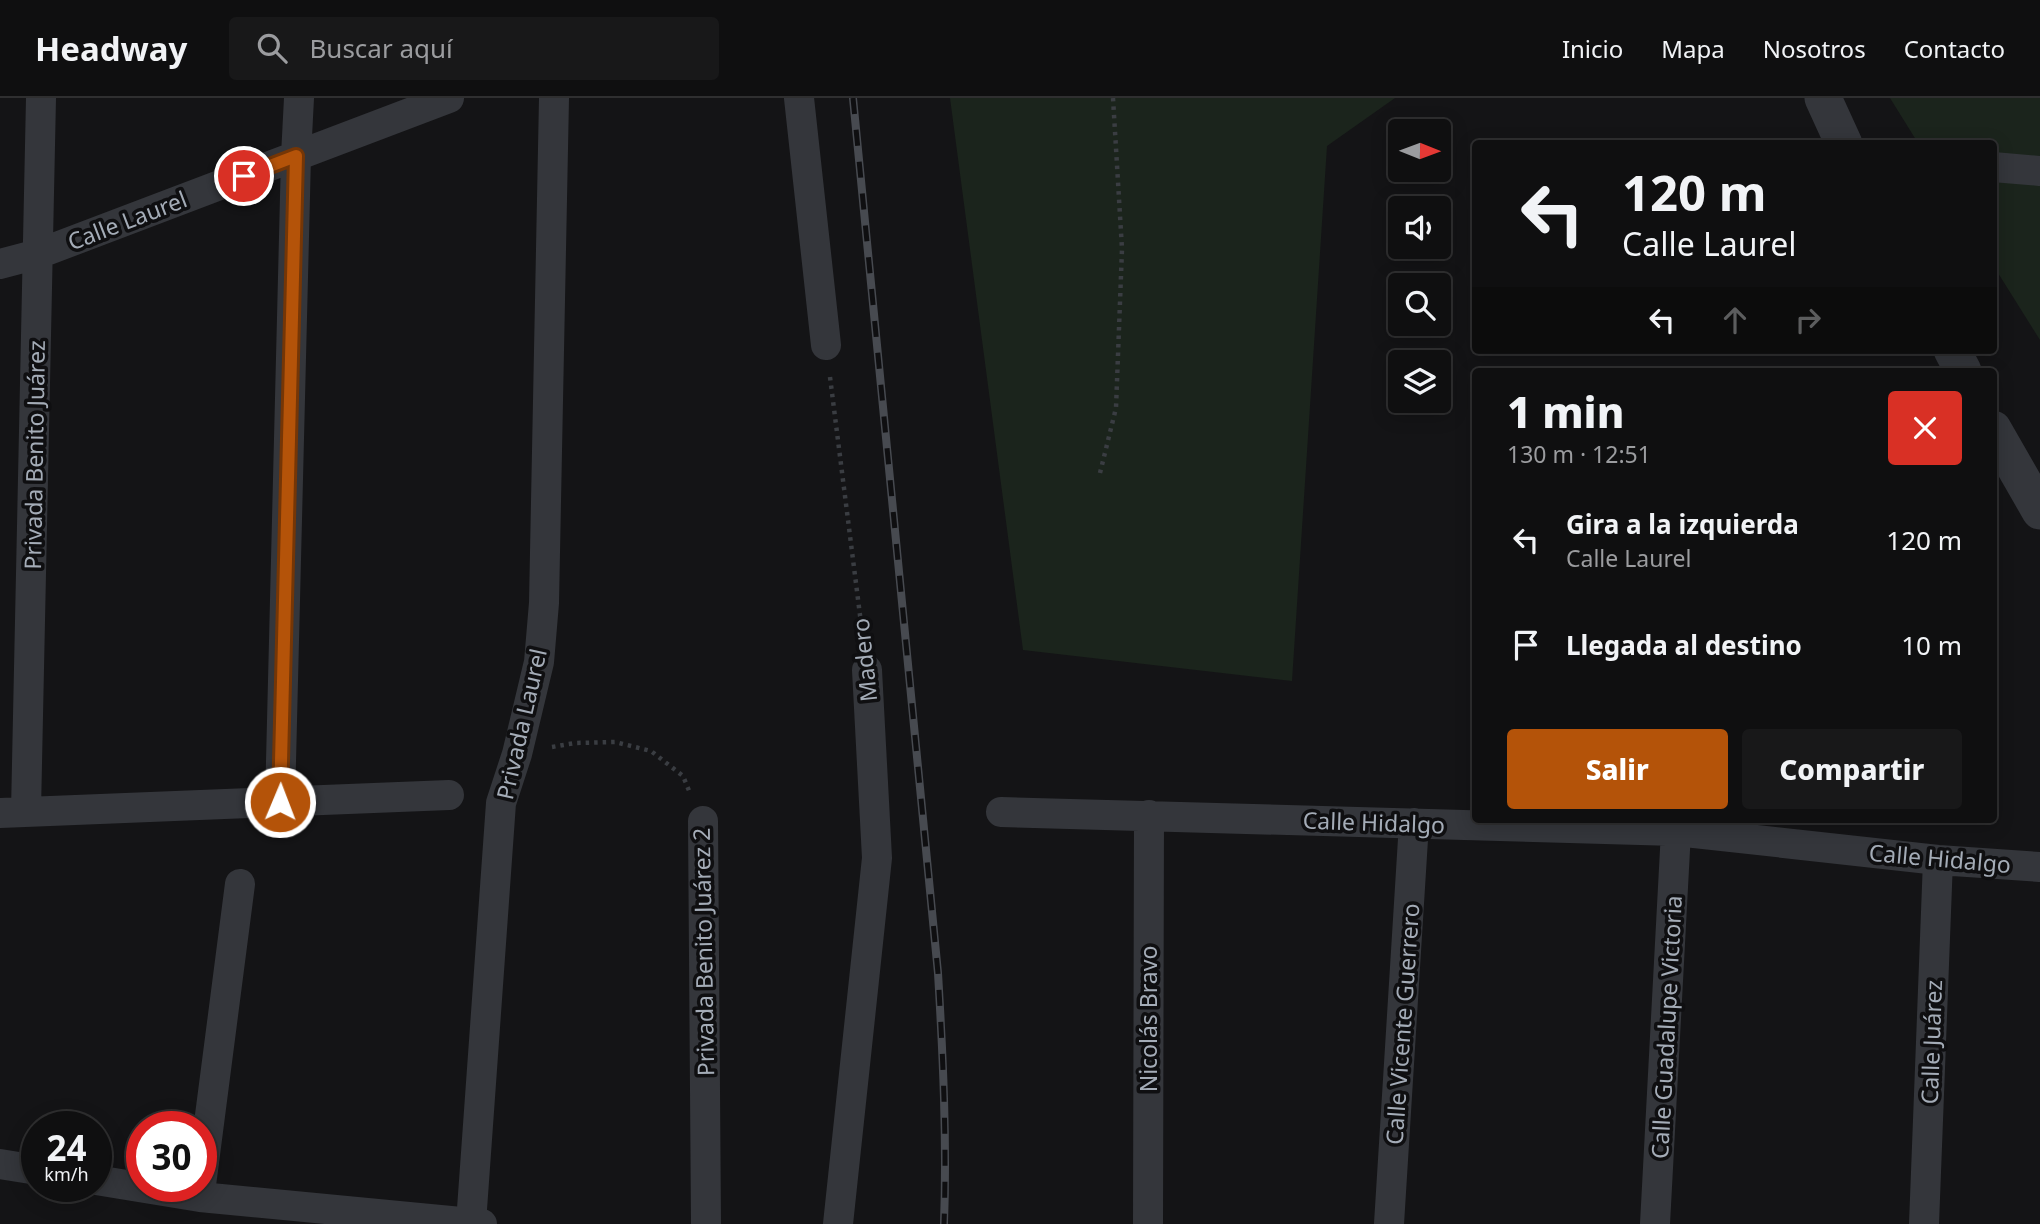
<!DOCTYPE html>
<html lang="es">
<meta charset="utf-8">
<style>
body{margin:0;font-family:"Noto Sans",sans-serif;background:#181819;color:#f1f3f6;height:100vh;display:flex;flex-direction:column;font-size:26px;white-space:nowrap}
*{box-sizing:border-box;margin:0}
p{font-size:23px;color:#9b9c9f}
.icon{flex:none;width:38px;height:38px;fill:none;stroke:currentColor;stroke-width:2;stroke-linecap:round;stroke-linejoin:round}
.map{position:relative;flex:1;overflow:hidden}
.panel{position:absolute;left:1472px;top:270px;width:525px;height:455px;display:flex;flex-direction:column;background:#0f0f10;border-radius:7px;box-shadow:0 4px 18px #0003,0 0 0 2px #2f2f30}
.panel>*{flex:none}
.guide{position:absolute;left:1472px;top:42px;width:525px;height:214px;border-radius:7px;box-shadow:0 4px 18px #0003,0 0 0 2px #2f2f30;background:#0f0f10;color:#f1f3f6;overflow:hidden}
.needle{width:46px;rotate:91deg}
.tools{position:absolute;left:1388px;top:21px;display:grid;gap:14px}
.tools a{display:grid;place-items:center;width:63px;height:63px;border-radius:7px;background:#0f0f10;box-shadow:0 4px 18px #0003,0 0 0 2px #2f2f30;font-size:35px}
.speed{position:absolute;left:21px;top:1013px;display:flex;gap:14px;font-size:35px;font-weight:700;text-align:center}
.speed>*{display:grid;place-content:center;width:91px;height:91px;border-radius:50%;background:#0f0f10;box-shadow:0 4px 18px #0003,0 0 0 2px #2f2f30;line-height:1}
.speed small{font-size:18px;font-weight:400}
.speed .limit{border:10px solid #d22;background:#fff;color:#111}
.pin{position:absolute;display:grid;place-items:center;width:60px;height:60px;color:#fff;margin:-30px;border:4px solid #fff;border-radius:50%;box-shadow:0 2px 7px #0007}
.me{position:absolute;width:77px;margin:-38px;rotate:1deg;stroke-linejoin:round;filter:drop-shadow(0 0 5px #0008)}
.turn{display:flex;align-items:center;gap:24px;height:147px;padding:0 35px;font-size:32px}
.turn .icon{width:91px;height:91px;stroke-width:2.5}
.turn b{display:block;font-size:49px;line-height:60px}
.lanes{display:flex;align-items:center;height:66px;padding:0 35px;background:#0003;justify-content:center;gap:35px;direction:ltr}
.lanes .off{opacity:.35}
.round{display:grid;place-items:center;flex:none;width:74px;height:74px;border-radius:7px;background:#181819}
.summary{display:flex;align-items:center;justify-content:space-between;height:119px;padding:0 35px}
h1{font-size:42px;font-weight:800;line-height:52px}
.action{display:flex;gap:14px;margin-top:auto;padding:14px 35px}
.action a{flex:1;height:80px;border-radius:7px;background:#b45309;color:#fff;font-size:28px;font-weight:800;line-height:80px;text-align:center}
.action a+a{background:#181819;color:#f1f3f6}
ul{padding:0;list-style:none}
li{display:flex;align-items:center;gap:21px;height:105px;padding:0 35px}
li div{flex:1}
li b{display:block;font-size:26px}
li em{font-style:normal}
header{display:flex;align-items:center;gap:42px;box-sizing:border-box;height:98px;padding:0 35px;background:#0f0f10;border-bottom:2px solid #2f2f30}
header strong{font-size:33px}
nav{display:flex;gap:38px;margin-inline-start:auto;font-size:24px}
.search{width:490px;height:63px;background:#181819;display:flex;align-items:center;gap:18px;box-sizing:border-box;padding:0 24px;border-radius:7px;color:#9b9c9f;font-size:26px}
.map>svg:first-child{display:block}
</style>
<header>
<strong>Headway</strong>
<div class="search"><svg class="icon" aria-label="search" viewBox="0 0 24 24"><circle cx="10" cy="10" r="6"/><path d="M15 15l6 6"/></svg>Buscar aquí</div>
<nav><a>Inicio</a><a>Mapa</a><a>Nosotros</a><a>Contacto</a></nav>
</header>
<div class="map">
<svg width="2040" height="1126" viewBox="0 0 2040 1126">
<rect width="100%" height="100%" fill="#141416"/>
<path fill="#1b241c" d="M950 0H1395L1327 48 1292 583 1023 552Z
M1890 0H2040V242L1993 167V46L1918 45Z"/>
<g fill="none" stroke-linecap="round" stroke-linejoin="round">
<path stroke="#3a3d42" stroke-width="4.5" stroke-dasharray="3.5 5" stroke-linecap="butt" d="M830 279 863 541
M1100 375 1116 310 1122 151 1113 0
M552 649 575 645 615 644 651 653 683 678 690 695"/>
<path stroke="#34363b" stroke-width="30" d="M799 0 826 247
M1993 69 2040 73
M0 166 38 156 449 0
M280 704 296 58 299 0
M26 713 41 0
M1001 714 1676 733 1938 762 2040 769
M0 715 449 697
M703 723 706 1126
M0 1066 37 1072
M96 1082 200 1099 482 1126
M201 1087 240 786
M471 1125 501 705 517 656 539 564 544 505 554 0
M838 1126 877 760 867 572
M1148 1126 1149 717
M1389 1126 1414 725
M1655 1126 1676 733
M1924 1126 1938 762"/>
<path stroke="#34363b" stroke-width="37" d="M1823 0 1844 46
M1952 252 1963 273
M1993 331 2040 413"/>
<g stroke="#474a50" stroke-width="8">
<path id="rail" d="M853 0 938 875C943 959 947 1042 944 1126"/>
</g>
<use href="#rail" stroke="#0f0f11" stroke-width="5" stroke-dasharray="16" stroke-linecap="butt"/>
</g>
<g fill="none" stroke-linecap="round" stroke-linejoin="round">
<g stroke="#753606" stroke-width="18">
<path id="route" d="M244 78 296 58 280 704"/>
</g>
<use href="#route" stroke="#b45309" stroke-width="12"/>
</g>
<g text-anchor="middle" dominant-baseline="central" stroke-width="7" stroke-linejoin="round" paint-order="stroke">
<g font-size="23" fill="#a4acb7" stroke="#0f0f11">
<text transform="translate(127 122) rotate(-21)">Calle Laurel</text>
<text transform="translate(34 357) rotate(-89)">Privada Benito Juárez</text>
<text transform="translate(864 562) rotate(-96)">Madero</text>
<text transform="translate(521 626) rotate(-77)">Privada Laurel</text>
<text transform="translate(1374 724) rotate(2)">Calle Hidalgo</text>
<text transform="translate(1940 760) rotate(5)">Calle Hidalgo</text>
<text transform="translate(703 854) rotate(-91)">Privada Benito Juárez 2</text>
<text transform="translate(1148 921) rotate(-90)">Nicolás Bravo</text>
<text transform="translate(1402 926) rotate(-86)">Calle Vicente Guerrero</text>
<text transform="translate(1666 929) rotate(-87)">Calle Guadalupe Victoria</text>
<text transform="translate(1931 944) rotate(-88)">Calle Juárez</text>
</g>
</g>
</svg>
<div class="tools">
<a><svg class="needle" viewBox="-14 -14 28 28"><path d="M0-13l5 13h-10z" fill="#e53935"/><path d="M0 13l5-13h-10z" fill="#9b9c9f"/></svg></a>
<a><svg class="icon" aria-label="sound" viewBox="0 0 24 24"><path d="M4 9h4l5-4v14l-5-4H4zM17 9q2 3 0 6"/></svg></a>
<a><svg class="icon" aria-label="search" viewBox="0 0 24 24"><circle cx="10" cy="10" r="6"/><path d="M15 15l6 6"/></svg></a>
<a><svg class="icon" aria-label="layers" viewBox="0 0 24 24"><path d="M12 4l9 5-9 5-9-5zM3 14l9 5 9-5"/></svg></a>
</div>
<div class="speed"><div>24<small>km/h</small></div><div class="limit">30</div></div>
<div class="pin" style="left:244px;top:78px;background:#d93025"><svg class="icon" aria-label="arrive" viewBox="0 0 24 24"><path d="M6 21V4h12l-3 4 3 4H6"/></svg></div>
<svg class="me" style="left:280px;top:704px" viewBox="-20 -20 40 40"><circle r="17" fill="#b45309" stroke="#fff" stroke-width="3"/><path d="M0-11L8 9 0 5-8 9z" fill="#fff"/></svg>
<div class="guide">
<div class="turn"><svg class="icon" aria-label="left" viewBox="0 0 24 24"><path d="M17 20v-9H6M10 6l-5 5 5 5"/></svg><div><b>120 m</b>Calle Laurel</div></div>
<div class="lanes"><svg class="icon" aria-label="left" viewBox="0 0 24 24"><path d="M17 20v-9H6M10 6l-5 5 5 5"/></svg><svg class="icon off" aria-label="ahead" viewBox="0 0 24 24"><path d="M12 20V5M6 11l6-6 6 6"/></svg><svg class="icon off" aria-label="right" viewBox="0 0 24 24"><path d="M7 20v-9h11M14 6l5 5-5 5"/></svg></div>
</div>
<section class="panel">
<div class="summary"><div><h1>1 min</h1><p>130 m · 12:51</p></div><a class="round" style="background:#d93025;color:#fff"><svg class="icon" aria-label="close" viewBox="0 0 24 24"><path d="M6 6l12 12M18 6L6 18"/></svg></a></div>
<ul>
<li><svg class="icon" aria-label="left" viewBox="0 0 24 24"><path d="M17 20v-9H6M10 6l-5 5 5 5"/></svg><div><b>Gira a la izquierda</b><p>Calle Laurel</p></div><em>120 m</em></li>
<li><svg class="icon" aria-label="arrive" viewBox="0 0 24 24"><path d="M6 21V4h12l-3 4 3 4H6"/></svg><div><b>Llegada al destino</b></div><em>10 m</em></li>
</ul>
<div class="action"><a>Salir</a><a>Compartir</a></div>
</section>
</div>
